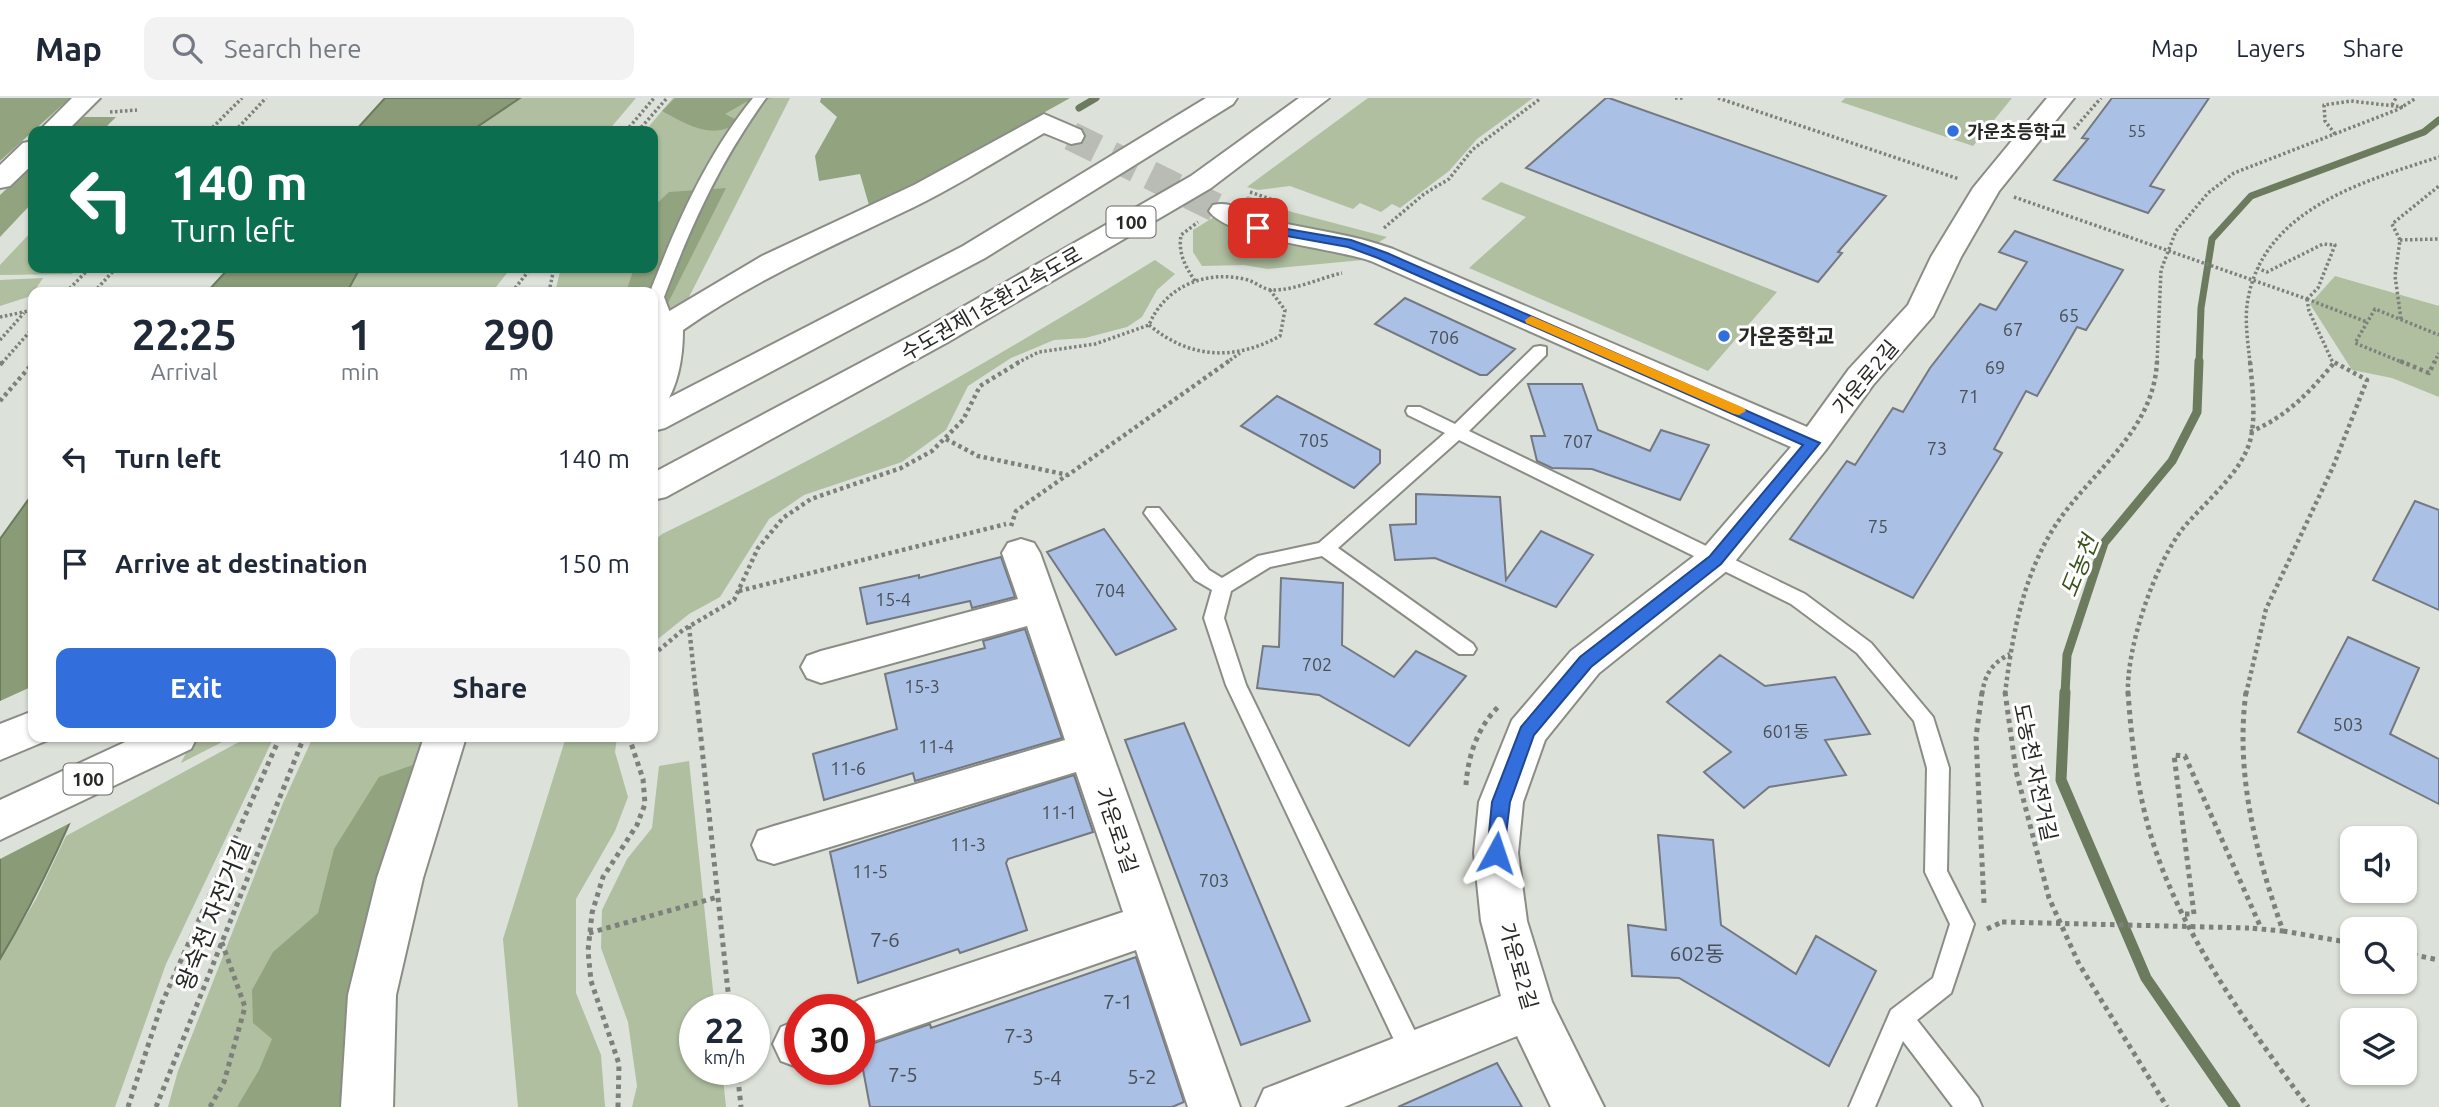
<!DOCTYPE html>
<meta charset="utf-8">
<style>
body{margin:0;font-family:Ubuntu,"Noto Sans KR",sans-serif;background:#f2f2f3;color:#1f2937;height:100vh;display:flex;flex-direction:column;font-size:26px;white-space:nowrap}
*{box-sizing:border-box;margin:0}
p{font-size:23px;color:#747a83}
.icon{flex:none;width:38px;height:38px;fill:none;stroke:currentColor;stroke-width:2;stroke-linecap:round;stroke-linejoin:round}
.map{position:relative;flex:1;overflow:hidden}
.drawer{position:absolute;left:28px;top:189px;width:630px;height:455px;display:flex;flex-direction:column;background:#fff;border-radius:14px;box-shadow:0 2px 5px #0004}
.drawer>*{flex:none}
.hud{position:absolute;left:28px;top:28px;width:630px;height:147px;border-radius:14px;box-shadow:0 2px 5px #0004;background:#0b6e4f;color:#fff;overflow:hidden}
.fabs{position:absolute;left:2340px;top:728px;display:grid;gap:14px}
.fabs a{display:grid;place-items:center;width:77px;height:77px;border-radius:14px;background:#fff;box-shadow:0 2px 5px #0004;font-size:35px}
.speed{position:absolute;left:679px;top:896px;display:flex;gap:14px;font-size:35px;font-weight:700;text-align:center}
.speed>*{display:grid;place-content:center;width:91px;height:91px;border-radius:50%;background:#fff;box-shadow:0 2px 5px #0004;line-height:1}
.speed small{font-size:18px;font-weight:400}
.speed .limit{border:10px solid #d22;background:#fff;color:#111}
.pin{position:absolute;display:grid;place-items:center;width:60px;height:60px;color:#fff;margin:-30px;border-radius:14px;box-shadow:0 4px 10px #0006}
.me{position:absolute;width:77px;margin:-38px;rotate:5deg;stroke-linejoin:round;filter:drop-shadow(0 0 5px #0008)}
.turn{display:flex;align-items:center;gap:24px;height:147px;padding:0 28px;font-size:32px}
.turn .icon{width:91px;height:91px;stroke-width:2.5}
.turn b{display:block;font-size:49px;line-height:60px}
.eta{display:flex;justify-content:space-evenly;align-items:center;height:119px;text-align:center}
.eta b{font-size:42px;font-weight:700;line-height:49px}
.primary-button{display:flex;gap:14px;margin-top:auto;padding:14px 28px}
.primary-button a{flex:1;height:80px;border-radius:14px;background:#326edc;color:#fff;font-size:28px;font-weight:700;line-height:80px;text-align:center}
.primary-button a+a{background:#f2f2f3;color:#1f2937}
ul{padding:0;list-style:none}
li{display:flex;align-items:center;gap:21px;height:105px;padding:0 28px}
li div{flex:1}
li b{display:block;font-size:26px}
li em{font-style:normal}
header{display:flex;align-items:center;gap:42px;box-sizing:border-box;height:98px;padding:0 35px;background:#fff;border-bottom:2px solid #e0e1e3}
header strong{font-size:33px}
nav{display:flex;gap:38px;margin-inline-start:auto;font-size:24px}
.search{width:490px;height:63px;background:#f2f2f3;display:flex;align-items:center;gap:18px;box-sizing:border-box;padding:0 24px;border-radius:14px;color:#747a83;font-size:26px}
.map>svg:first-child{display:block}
</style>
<header>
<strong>Map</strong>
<div class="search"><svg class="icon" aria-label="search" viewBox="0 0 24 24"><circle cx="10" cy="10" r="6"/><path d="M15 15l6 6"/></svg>Search here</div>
<nav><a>Map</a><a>Layers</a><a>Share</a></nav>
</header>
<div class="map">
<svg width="2439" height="1009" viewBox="0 0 2439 1009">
<rect width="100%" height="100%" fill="#dce1d9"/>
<path fill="#afbfa0" d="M520 0H636L608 33H471Z
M673 0H790L653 270V194H555L561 170H653V33H645Z
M1368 0H1533L1477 41 1449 73 1400 110 1392 106 1381 114 1360 105 1353 111 1290 88 1258 92 1247 89Z
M1845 0H2012L1973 48 1841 4Z
M1501 84 1777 194 1708 273 1469 170 1526 119 1481 101Z
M1248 98 1292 114 1387 139 1373 148 1226 124 1270 141 1373 161 1268 171 1244 167 1202 168 1193 154V132Z
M33 132V170H77L72 176 0 177V167Z
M1155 162 1175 176 1157 192 1142 219 1127 229 1085 240 1054 242 1011 260 968 288 946 332 902 364 804 397 769 421 720 499 689 516 653 545V444L662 436C832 355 995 261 1155 162Z
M360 170H511L492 194H347Z
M2335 178 2439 208V299L2392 280 2352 272 2310 206Z
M43 180 31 198 0 208V182Z
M194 639H232L181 665Z
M248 639H274L166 866 115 1009H0V861L36 801 66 738Z
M313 639H432L414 692 352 1009H168L178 973 283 705Z
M566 639H617L615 654 628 699 615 733 576 801V895L601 957 605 1009H518L503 841Z
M689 663 715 912H695V971H722L726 1009H632L637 988 628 924 601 850 602 812 627 761 652 730 659 668Z"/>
<path fill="#91a47f" d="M0 0H70L0 63Z
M675 0H773L746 4 725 16 739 23C714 44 686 26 662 13Z
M821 0H1070L891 100 869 107 860 76 819 83 815 58 837 19 820 4Z
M84 19H116L102 33H68Z
M33 66V104L0 139V97Z
M726 90 660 221 653 237V194H626L634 170H653V109L669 94Z
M424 663 352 1009H237L259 972 272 941 253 925 252 892 273 854 318 815 334 751 379 679Z"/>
<path fill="#899c77" stroke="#6c7a5e" stroke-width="2" d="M385 0H520L471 33H355Z
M229 170H360L347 194H207Z
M33 395V639H105C75 716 43 789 0 861V441Z"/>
<path fill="#dce1d9" d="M33 588V639H109L76 722 0 761V603Z"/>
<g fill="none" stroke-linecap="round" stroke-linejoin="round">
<path stroke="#6c7a5e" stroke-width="7" d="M1079 10 1096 0
M2199 265 2201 210 2212 141 2251 98 2424 34 2439 22"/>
<path stroke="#6c7a5e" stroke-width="9" d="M2065 596 2067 557 2104 445 2172 363 2197 314 2199 263"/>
<path stroke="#6c7a5e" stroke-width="11" d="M2065 594 2061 682 2146 880 2235 1009"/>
</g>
<path fill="#aac0e5" stroke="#747880" stroke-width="2" d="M1606 0H1609L1886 98 1838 154 1842 155 1818 184 1526 70Z
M2112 0H2209L2150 88 2164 92 2148 115 2054 82 2088 41 2082 40Z
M2015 133 2123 172 2086 232 2077 229 2037 298 2026 293 1994 351 2002 355 1913 500 1790 441 1847 363 1855 367 1893 310 1903 314 1930 270 1980 206 1996 212 2027 164 1999 154Z
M1405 200 1515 251 1487 277H1480L1375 226Z
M1528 286H1582L1598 332 1650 353 1661 332 1709 347 1680 402 1592 371 1552 370 1537 363 1531 338H1545Z
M1277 298 1380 352V365L1354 390 1241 328Z
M1416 396 1500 399 1506 482 1541 433 1593 457 1556 509 1435 460 1395 462 1390 427 1416 426Z
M2415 403 2439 412V512L2373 482Z
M1104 431 1176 531 1116 557 1047 454Z
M1001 459 1015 499 972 510 970 503 867 526 860 490 919 477V480Z
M1281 480 1343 485 1342 547 1394 579 1416 553 1466 578 1409 648 1319 597 1257 590 1263 548 1279 549Z
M1025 531 1062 640 915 683 913 675 824 702 813 656 897 631 885 576 985 550 983 543Z
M2348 539 2419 570 2390 636 2439 661V706L2298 634Z
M1720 557 1765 588 1835 579 1870 636 1825 642 1846 677 1769 689 1744 710 1704 674 1731 654 1667 604Z
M1184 625 1310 923 1241 947 1125 642Z
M1074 677 1093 734 1008 761 1006 765 1027 832 960 855 958 851 858 885 830 754Z
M1658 737 1713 742 1721 827 1796 876 1816 838 1876 873 1829 968 1679 880 1632 878 1628 827 1666 832Z
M1136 859 1184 1004 1172 1009H870L859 950 930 926 931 930Z
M1497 965 1522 1009H1398Z"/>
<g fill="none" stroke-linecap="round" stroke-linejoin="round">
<path stroke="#b8bcb5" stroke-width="29" stroke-dasharray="29 15" stroke-linecap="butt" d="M1071 38 1223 113"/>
<g stroke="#898d85" stroke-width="4">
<path id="service" d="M753 0H766C720 64 692 125 664 199L675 228 673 231H661L653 211V194H650C677 125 706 58 753 0Z
M1540 248 1546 249V257L1469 333 1805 496 1871 545 1933 619 1949 670 1947 773 1974 826 1951 895 1917 922 1978 1000 1982 1009H1953L1903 943 1875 1009H1849L1891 912 1933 880 1950 826 1925 774 1927 670 1914 623 1857 555 1791 506 1459 342 1338 450 1473 546 1476 551 1473 556H1459L1322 458 1270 469 1231 493 1224 520 1246 587 1426 956 1423 965 1414 968 1405 965 1226 587 1204 520 1212 492 1195 482 1144 415 1147 410H1159L1209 472 1222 480 1258 458 1319 445 1445 335 1408 317 1406 313 1408 309H1420L1455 326 1534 249Z"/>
</g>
<g stroke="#898d85" stroke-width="4">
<path id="minor" d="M72 0H100L67 33H39Z
M2047 0H2074L1999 93 1961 159 1933 218 1873 287 1825 353 1728 472 1599 575 1545 642 1523 704 1518 755 1527 823 1552 904 1604 1009H1551L1517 938 1344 1009H1256L1264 991 1501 898 1481 823 1474 755 1479 704 1512 622 1571 553 1702 452 1791 349 1371 163C1335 150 1228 141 1209 113L1213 107C1234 102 1249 118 1269 122 1311 132 1352 136 1393 151L1807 329 1849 271 1908 207 1931 159 1973 90Z
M1044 16 1081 32 1084 38 1081 44 1071 46 1044 35C1001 60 959 87 914 109 835 147 756 181 683 232 683 257 679 285 665 307L653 310V226L656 221 762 158 914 87Z
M33 43V66L10 88 0 90V67L23 45Z
M1021 441 1034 445 1040 455 1240 1009H1188L1136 852 859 948V912H840L859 902 1123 814 1076 674 774 766 758 761 752 747 758 733 774 728 1065 642 1027 528 821 585 807 580 801 569 807 558 821 553 1018 501 1002 455 1008 445Z
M424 639H466L423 780 396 897 393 1009H341L348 897 377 780Z
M798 922H800V970L781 963 773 946 781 929Z"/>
</g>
<g stroke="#898d85" stroke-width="4">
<path id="motorway" d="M1206 0H1237L1233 6 985 160 665 330 653 333V308L963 148Z
M1299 0H1329L1211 90 948 244 666 399 653 402V375L926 230 1191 78Z
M33 613V639H49L48 642 0 662V626Z
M136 639H197L191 651 0 742V702Z"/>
</g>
<path stroke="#7d817b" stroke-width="3.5" stroke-dasharray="2.5 2.5" stroke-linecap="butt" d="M1675 0H1685
M1718 0 1959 81
M2392 7 2396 0
M110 14 137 12
M2074 31 2101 0
M209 33 242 0
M235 33 266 0
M626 33 654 0
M638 33 667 0
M2335 36 2325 23 2324 7 2351 3 2403 9
M1250 94 1282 105
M2014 99 2126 138
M1384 130 1424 96 1449 81 1472 52 1541 0
M2400 142 2439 141
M2257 170 2267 174 2323 146 2335 147 2318 190 2307 201
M1195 183C1185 168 1178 155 1181 137L1198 124
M66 194 90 170
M94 194 116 170
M512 194 531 170
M549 194 554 170
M2307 201 2367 224
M2307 201 2309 213 2333 265
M0 219 33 212
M2401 221 2395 178 2400 142 2392 126 2439 88
M1149 227C1190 261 1234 263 1280 238L1285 212 1270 192
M0 242 24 215
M2 265 33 230
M1017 265 1039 254 1095 246 1149 227C1165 188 1207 171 1248 182 1257 185 1264 192 1273 192 1296 192 1320 180 1342 175
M1226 265 1240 255
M2157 265 2161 172 2176 133 2208 95 2234 75 2399 11 2416 0
M2250 265C2248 244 2244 221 2248 201 2264 111 2364 83 2439 59
M2404 265 2355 245 2375 211 2439 237
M2434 265 2439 255"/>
<path stroke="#7d817b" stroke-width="4.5" stroke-dasharray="3.5 3.5" stroke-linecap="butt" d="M2400 263 2429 275 2435 263
M0 267 3 263
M0 303 33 265
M2250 334C2286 319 2308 296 2333 266
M946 341 978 358 1068 377 1229 263
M1011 428 1016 413 1067 377
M739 493 1006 426
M689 528 696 596
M653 557 683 532 734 502 758 450 783 420 811 401 901 370 932 353 963 322 980 288 1021 263
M1982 596C1985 576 1992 565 2010 556
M2005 596C2012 538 2023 478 2055 428 2091 373 2154 334 2157 263
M2128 596C2126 550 2155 465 2184 429 2206 403 2244 373 2251 339 2256 314 2252 287 2250 263
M2246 596 2266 511 2333 369 2367 282 2332 263"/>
<path stroke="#7d817b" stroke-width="5" stroke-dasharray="4.5 4.5" stroke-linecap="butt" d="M696 594 730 912
M1982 594 1976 639 1984 805
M2005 594 2016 673 2049 800 2079 866 2167 1009
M2128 594C2131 635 2135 675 2145 716 2171 824 2243 920 2308 1009
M2246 594C2235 676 2256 756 2283 833L2249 830
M1466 687C1468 657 1478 628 1500 607
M2185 816H2194L2174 657 2185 658 2261 830
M1987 831 2002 824
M2283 833 2352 845
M589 835 718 799
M2404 855 2439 862
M737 971 741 1009
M128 1009 162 905 280 639
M156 1009 304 639
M210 1009 224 984 245 909 221 842
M618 1009 619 966 591 883 588 853 592 815 603 779 637 727 645 706 643 681 629 639"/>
<use href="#service" fill="#fff" fill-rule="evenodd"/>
<use href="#minor" fill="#fff" fill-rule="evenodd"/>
<use href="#motorway" fill="#fff" fill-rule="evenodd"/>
<path stroke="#7d817b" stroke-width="3.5" stroke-dasharray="2.5 2.5" stroke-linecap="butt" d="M2126 138 2307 201"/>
<path stroke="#7d817b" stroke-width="5" stroke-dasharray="4.5 4.5" stroke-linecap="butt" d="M2002 824 2249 830"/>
</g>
<path fill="#326edc" stroke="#20488f" stroke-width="2" d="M1258 126 1351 142 1387 155 1820 345 1721 466 1591 569 1534 637 1510 704 1503 761H1490L1487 755 1492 704 1521 629 1580 559 1710 458 1803 347 1378 160 1348 149 1253 132V127Z"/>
<path fill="#f59e0b" d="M1531 218 1744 310 1746 313 1739 317 1734 316 1526 225 1525 222Z"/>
<g fill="#326edc" stroke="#fff" stroke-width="2.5">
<circle cx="1953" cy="33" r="7"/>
<circle cx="1724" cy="238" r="7"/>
</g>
<g text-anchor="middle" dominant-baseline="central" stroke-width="6" stroke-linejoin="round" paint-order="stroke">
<g font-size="16" fill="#484f55">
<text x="2137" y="33">55</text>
</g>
<g font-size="18" font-weight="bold" fill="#272925" stroke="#fff" text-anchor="start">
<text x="1967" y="33">가운초등학교</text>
</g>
<g font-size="18" fill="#484f55">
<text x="2069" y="217">65</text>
<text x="2013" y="231">67</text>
<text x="1444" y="239">706</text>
<text x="1995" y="269">69</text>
<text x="1969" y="298">71</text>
<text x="1314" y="342">705</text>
<text x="1578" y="343">707</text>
<text x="1937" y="350">73</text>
<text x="1878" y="428">75</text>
<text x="1110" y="492">704</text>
<text x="893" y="501">15-4</text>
<text x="1317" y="566">702</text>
<text x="922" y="588">15-3</text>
<text x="2348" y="626">503</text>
<text x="1786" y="633">601동</text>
<text x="936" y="648">11-4</text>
<text x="848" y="670">11-6</text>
<text x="1059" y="714">11-1</text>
<text x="968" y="746">11-3</text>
<text x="870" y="773">11-5</text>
<text x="1214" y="782">703</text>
</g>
<g fill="#fff" stroke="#686966" stroke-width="2">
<rect x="1106.5" y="108.5" width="49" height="31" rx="5"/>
<rect x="63.5" y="665.5" width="49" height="31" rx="5"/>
</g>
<g font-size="19" font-weight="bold" fill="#272925">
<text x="1131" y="124">100</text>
<text x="88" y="681">100</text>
</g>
<g font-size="21" fill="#272925" stroke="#fff">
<text transform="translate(991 205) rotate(-30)">수도권제1순환고속도로</text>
<text transform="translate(1865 279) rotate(-50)">가운로2길</text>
<text transform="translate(2036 674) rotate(78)">도농천 자전거길</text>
<text transform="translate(1117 732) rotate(71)">가운로3길</text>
<text transform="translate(1519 868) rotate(74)">가운로2길</text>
</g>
<g font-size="21" font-weight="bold" fill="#272925" stroke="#fff" text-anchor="start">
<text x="1738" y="238">가운중학교</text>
</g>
<g font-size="21" fill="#484f55">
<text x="885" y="841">7-6</text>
<text x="1697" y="855">602동</text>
<text x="1118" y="903">7-1</text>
<text x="1019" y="937">7-3</text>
<text x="903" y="976">7-5</text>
<text x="1142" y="978">5-2</text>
<text x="1047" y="979">5-4</text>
</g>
<g font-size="23" font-style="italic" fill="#39531b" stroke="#fff">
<text transform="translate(2079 468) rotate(-68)">도농천</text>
</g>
<g font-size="24" fill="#272925" stroke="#fff">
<text transform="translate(213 817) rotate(-68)">왕숙천 자전거길</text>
</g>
</g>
</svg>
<div class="fabs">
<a><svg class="icon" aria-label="sound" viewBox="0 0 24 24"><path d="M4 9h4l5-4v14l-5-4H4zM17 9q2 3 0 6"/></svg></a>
<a><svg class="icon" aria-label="search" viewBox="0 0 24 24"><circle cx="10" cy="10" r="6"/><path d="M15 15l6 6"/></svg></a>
<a><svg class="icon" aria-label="layers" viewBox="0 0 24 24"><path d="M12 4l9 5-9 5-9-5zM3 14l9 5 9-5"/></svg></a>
</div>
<div class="speed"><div>22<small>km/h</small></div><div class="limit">30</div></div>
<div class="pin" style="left:1258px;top:130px;background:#d93025"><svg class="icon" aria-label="arrive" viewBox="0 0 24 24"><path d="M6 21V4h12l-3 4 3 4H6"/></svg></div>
<svg class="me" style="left:1496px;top:755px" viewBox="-20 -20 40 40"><path d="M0-17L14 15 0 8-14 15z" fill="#326edc" stroke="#fff" stroke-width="4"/></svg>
<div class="hud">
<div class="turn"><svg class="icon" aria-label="left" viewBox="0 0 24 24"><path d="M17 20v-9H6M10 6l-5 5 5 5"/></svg><div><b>140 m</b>Turn left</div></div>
</div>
<section class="drawer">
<div class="eta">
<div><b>22:25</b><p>Arrival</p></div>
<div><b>1</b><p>min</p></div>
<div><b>290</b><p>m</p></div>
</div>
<ul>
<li><svg class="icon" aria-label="left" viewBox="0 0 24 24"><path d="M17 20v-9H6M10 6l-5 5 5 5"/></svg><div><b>Turn left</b></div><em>140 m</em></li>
<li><svg class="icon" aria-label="arrive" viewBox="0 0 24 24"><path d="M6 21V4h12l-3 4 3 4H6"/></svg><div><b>Arrive at destination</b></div><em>150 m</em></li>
</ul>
<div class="primary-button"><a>Exit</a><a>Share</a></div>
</section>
</div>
